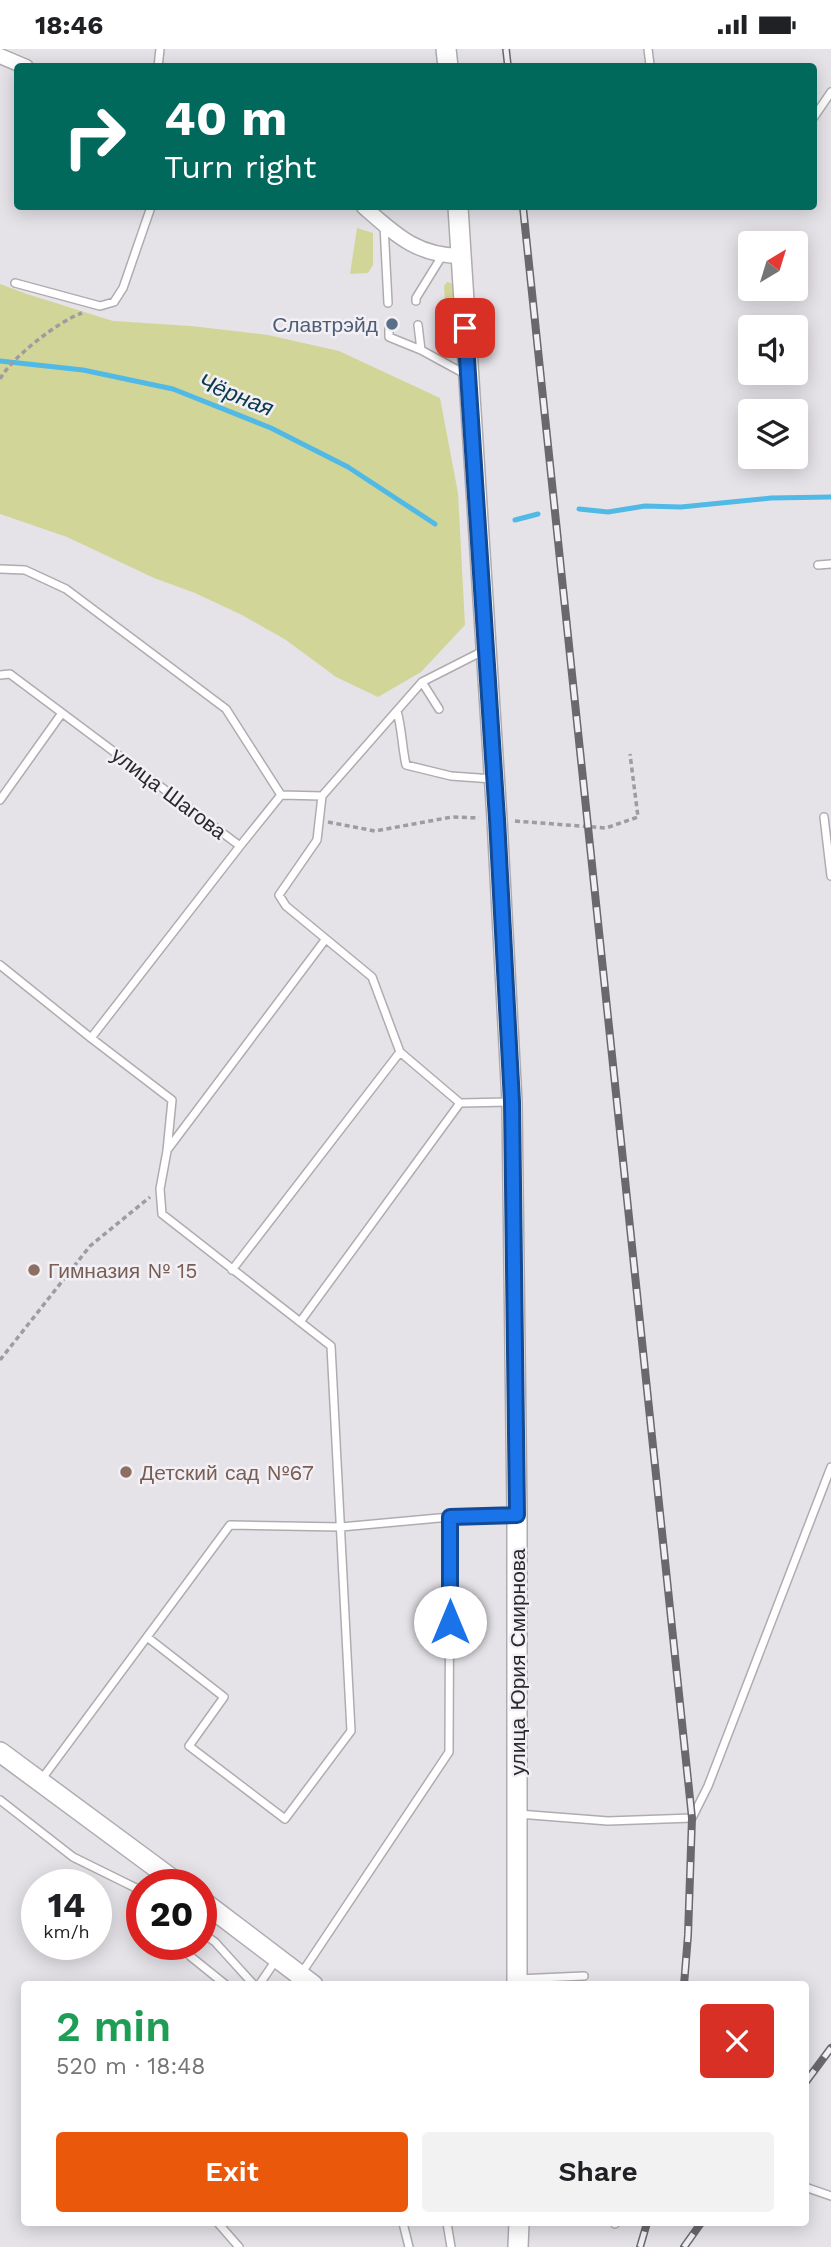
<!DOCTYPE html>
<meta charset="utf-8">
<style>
body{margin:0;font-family:"Work Sans",sans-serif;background:#f2f2f2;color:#202124;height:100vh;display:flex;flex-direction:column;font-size:26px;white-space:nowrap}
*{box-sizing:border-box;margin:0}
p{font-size:23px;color:#757577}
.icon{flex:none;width:38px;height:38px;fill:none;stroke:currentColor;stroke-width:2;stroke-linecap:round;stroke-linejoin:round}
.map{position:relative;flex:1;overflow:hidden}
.details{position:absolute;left:21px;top:1932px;width:788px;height:245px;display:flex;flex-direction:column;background:#fff;border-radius:7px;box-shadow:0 4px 18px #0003}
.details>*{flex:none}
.guide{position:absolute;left:14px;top:14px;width:803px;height:147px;border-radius:7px;box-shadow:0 4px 18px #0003;background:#00695c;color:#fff;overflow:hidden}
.needle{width:46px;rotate:38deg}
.tools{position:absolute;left:738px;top:182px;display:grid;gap:14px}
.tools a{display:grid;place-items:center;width:70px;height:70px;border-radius:7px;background:#fff;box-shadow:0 4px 18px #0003;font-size:35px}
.speed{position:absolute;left:21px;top:1820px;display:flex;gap:14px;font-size:35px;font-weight:700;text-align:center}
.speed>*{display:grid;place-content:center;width:91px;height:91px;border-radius:50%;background:#fff;box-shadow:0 4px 18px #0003;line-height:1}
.speed small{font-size:18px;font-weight:400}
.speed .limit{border:10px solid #d22;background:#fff;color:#111}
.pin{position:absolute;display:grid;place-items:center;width:60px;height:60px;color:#fff;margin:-30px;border-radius:14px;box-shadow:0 4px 10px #0006}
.me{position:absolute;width:77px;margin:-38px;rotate:0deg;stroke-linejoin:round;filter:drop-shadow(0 0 5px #0008)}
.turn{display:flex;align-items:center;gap:24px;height:147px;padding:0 35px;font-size:32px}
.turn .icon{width:91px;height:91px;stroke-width:2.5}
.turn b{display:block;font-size:49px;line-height:60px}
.round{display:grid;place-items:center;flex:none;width:74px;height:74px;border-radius:7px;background:#f2f2f2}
.headline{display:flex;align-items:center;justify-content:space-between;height:119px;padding:0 35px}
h1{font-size:42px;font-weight:600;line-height:52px;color:#1e9e55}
.button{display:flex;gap:14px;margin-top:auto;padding:14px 35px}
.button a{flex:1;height:80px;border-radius:7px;background:#ea580c;color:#fff;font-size:28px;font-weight:600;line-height:80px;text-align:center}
.button a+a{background:#f2f2f2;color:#202124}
.status{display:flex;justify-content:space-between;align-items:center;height:49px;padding:0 35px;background:#fff;direction:ltr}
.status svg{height:19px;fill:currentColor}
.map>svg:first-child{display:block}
</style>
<div class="status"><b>18:46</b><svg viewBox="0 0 49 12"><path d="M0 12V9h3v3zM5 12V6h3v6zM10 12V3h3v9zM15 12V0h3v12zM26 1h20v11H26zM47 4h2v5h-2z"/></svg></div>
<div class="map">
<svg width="831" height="2198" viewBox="0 0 831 2198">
<rect width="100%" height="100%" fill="#e5e3e8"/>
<path fill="#d2d598" d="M357 179 373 184V216L368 224 350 225Z
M447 233 451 234 455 239 458 299 454 301 448 299 444 237Z
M0 235 27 245 113 272 191 277 268 286 339 302 440 349 458 444 465 576 421 623 378 648 336 628 286 591 242 566 195 544 154 529 67 488 0 465Z"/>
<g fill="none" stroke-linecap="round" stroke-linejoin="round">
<path stroke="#51b9e5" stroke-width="5" d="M0 312 83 321 173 340 271 379 348 418 435 475
M579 460 608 463 645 457 681 458 771 449 831 448
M515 471 538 465"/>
<g stroke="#afacb1" stroke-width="10">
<path id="service" d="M648 0 650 16 652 18
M158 18 160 0
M814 68 831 43
M384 176 388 254
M15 234 100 257 114 253 123 239 151 158
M416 252V249L442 207
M418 276 421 301
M389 278V288L421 301 465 325
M818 516 831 515
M0 520 25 521 66 540 226 660 281 746
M0 626 10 625 240 797
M422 633 439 660
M397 662C402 680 402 698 406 716L451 727 493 730
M322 747 317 791 279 846 286 857 372 928 400 1003 460 1054 512 1053
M0 751 62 664
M824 768 831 827
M0 916 91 989 240 797 281 746 322 747 422 633 483 602
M91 989 172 1051 167 1102 160 1140 162 1165 331 1297 351 1682 285 1770 189 1697 224 1648 147 1588
M168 1100 325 891
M232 1221 400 1003
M300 1273 460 1054
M41 1731 230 1476 341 1478 450 1468 516 1466
M0 1751 73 1808 142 1842
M518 1765 608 1772 692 1769 708 1737 831 1418
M201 1883 215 1893 254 1936
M190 1907 226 1936
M301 1925 449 1703 450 1468
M518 1930 584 1927
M259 1936 276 1911
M805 2138 831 2147
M218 2174 239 2198
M403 2174 409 2198
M447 2174 451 2198
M615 2175V2174"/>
</g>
<g stroke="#afacb1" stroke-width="17">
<path id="minor" d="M0 7 26 18
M364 158C396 186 417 207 462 207"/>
</g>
<g stroke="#afacb1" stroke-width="22">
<path id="secondary" d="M446 0 448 18
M458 158 497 770 512 1053 517 1466V1936
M0 1703 180 1836
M201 1851 313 1936
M518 2198 519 2174"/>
</g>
<path stroke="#9d9ca0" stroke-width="3.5" stroke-dasharray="5 3.5" stroke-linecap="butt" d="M0 330C12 308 59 272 82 264
M515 772 606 779 638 768 630 705
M328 773 375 782 452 768 479 769
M0 1311 90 1197 150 1148"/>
<use href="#service" stroke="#fff" stroke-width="7"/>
<use href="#minor" stroke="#fff" stroke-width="14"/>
<use href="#secondary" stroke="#fff" stroke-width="19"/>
<g stroke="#69686b" stroke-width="8">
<path id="rail" d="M506 0 508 18
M523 158 692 1769 688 1886 684 1936
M805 2034 831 1999
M640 2198 647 2174
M684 2198 701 2174"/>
</g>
<use href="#rail" stroke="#f2f0f5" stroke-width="5" stroke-dasharray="16" stroke-linecap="butt"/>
</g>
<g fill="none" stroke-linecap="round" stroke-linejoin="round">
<g stroke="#114b97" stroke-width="18">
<path id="route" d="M450 1573V1468L517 1466 512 1053 497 770 465 279"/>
</g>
<use href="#route" stroke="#1a73e8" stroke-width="12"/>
</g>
<circle fill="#5c6f8a" stroke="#f2f0f5" stroke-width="2.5" cx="392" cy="275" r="7"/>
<g fill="#8d6e63" stroke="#f2f0f5" stroke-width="2.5">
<circle cx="34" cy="1221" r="7"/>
<circle cx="126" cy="1423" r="7"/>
</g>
<g text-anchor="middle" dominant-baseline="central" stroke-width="5" stroke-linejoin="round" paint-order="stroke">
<g font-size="21" fill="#4e5e75" stroke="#f2f0f5" text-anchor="end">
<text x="378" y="275">Славтрэйд</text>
</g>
<g font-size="21" fill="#29282a" stroke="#f2f0f5">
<text transform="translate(169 744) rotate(37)">улица Шагова</text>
<text transform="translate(517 1613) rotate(-90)">улица Юрия Смирнова</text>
</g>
<g font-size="21" fill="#785e54" stroke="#f2f0f5" text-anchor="start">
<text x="48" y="1221">Гимназия № 15</text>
<text x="140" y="1423">Детский сад №67</text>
</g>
<g font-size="23" font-style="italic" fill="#0b3a4c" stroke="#f2f0f5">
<text transform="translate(236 346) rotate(22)">Чёрная</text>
</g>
</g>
</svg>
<div class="tools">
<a><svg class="needle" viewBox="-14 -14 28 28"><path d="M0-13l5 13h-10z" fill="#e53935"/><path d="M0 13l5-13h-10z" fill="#757577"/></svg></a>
<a><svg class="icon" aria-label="sound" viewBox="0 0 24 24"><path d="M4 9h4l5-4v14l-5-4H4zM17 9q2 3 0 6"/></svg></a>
<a><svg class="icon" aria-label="layers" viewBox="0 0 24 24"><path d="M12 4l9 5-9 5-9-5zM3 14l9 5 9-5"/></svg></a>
</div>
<div class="speed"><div>14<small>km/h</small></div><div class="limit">20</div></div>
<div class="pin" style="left:465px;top:279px;background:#d93025"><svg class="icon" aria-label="arrive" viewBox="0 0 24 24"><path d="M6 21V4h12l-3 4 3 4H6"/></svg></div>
<svg class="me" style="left:450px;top:1573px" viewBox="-20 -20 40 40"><circle r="19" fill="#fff"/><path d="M0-13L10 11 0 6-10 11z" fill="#1a73e8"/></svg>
<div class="guide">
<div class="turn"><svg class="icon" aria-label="right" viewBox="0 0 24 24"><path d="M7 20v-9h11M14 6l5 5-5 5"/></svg><div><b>40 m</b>Turn right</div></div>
</div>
<section class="details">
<div class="headline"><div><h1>2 min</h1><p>520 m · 18:48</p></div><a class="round" style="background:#d93025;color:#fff"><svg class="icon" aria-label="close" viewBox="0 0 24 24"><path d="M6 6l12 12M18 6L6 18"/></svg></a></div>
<div class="button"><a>Exit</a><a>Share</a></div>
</section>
</div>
